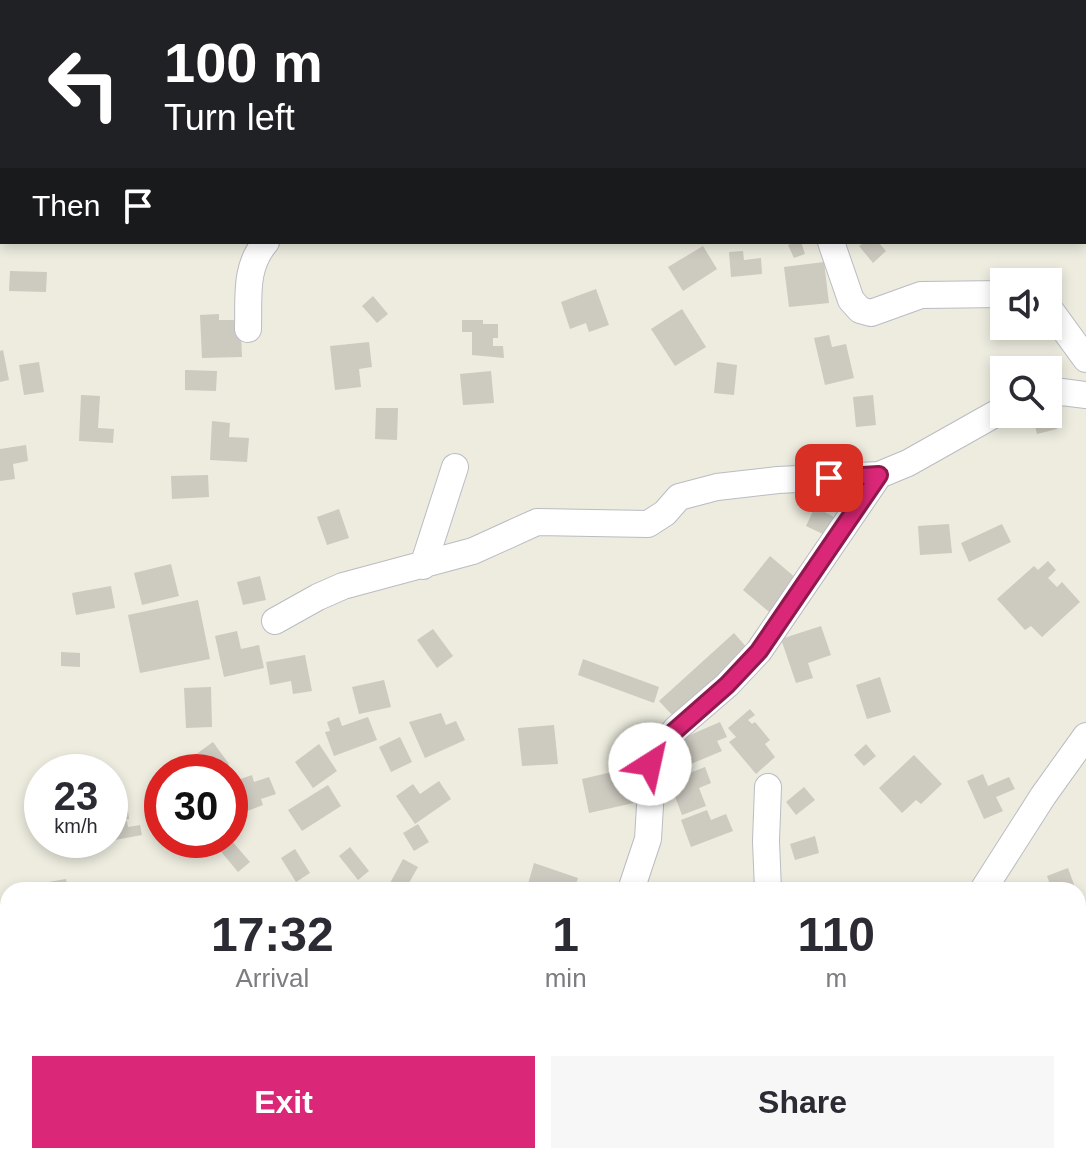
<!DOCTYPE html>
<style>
body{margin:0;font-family:Arial,sans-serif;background:#f7f7f7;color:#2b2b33;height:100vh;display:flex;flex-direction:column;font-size:30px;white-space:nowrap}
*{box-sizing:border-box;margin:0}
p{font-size:26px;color:#7c7c81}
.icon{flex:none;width:44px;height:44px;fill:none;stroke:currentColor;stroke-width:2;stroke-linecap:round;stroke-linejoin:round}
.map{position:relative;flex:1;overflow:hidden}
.side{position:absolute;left:0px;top:882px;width:1086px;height:282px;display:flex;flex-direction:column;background:#fff;border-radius:24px 24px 0 0;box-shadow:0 4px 12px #0003}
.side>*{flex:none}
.banner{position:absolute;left:0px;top:0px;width:1086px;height:244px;box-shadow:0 4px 12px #0003;background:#202124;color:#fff;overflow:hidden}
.fabs{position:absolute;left:990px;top:268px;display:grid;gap:16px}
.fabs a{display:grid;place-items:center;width:72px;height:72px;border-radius:0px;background:#fff;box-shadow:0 4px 12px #0003;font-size:40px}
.speed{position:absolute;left:24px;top:754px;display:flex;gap:16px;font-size:40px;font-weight:700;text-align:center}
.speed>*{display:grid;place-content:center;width:104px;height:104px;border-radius:50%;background:#fff;box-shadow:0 4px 12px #0003;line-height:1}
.speed small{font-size:20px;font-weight:400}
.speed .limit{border:12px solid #d22;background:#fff;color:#111}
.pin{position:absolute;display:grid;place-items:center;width:68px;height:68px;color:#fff;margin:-34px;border-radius:16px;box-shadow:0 4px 12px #0006}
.me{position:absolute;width:88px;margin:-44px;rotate:35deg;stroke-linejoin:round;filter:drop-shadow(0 0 6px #0008)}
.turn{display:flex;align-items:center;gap:28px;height:168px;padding:0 32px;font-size:36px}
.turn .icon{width:104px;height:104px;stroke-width:2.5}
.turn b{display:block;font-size:56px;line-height:68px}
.then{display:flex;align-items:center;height:76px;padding:0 32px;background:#0003;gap:16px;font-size:30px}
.eta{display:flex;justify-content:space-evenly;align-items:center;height:136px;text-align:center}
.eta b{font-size:48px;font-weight:700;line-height:56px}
.button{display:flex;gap:16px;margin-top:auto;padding:16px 32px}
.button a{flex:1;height:92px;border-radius:0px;background:#db2777;color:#fff;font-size:32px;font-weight:700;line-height:92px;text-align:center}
.button a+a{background:#f7f7f7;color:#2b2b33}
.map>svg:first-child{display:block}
</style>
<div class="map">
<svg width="1086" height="1163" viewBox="0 0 1086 1163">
<rect width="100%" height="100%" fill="#edecdf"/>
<path fill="#cdcac0" d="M797 242H801L805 254 794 258 788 245Z
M865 242H878L886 251 873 263 859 246Z
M703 246 717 269 683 291 668 267Z
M743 251 744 260 761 258 762 274 731 277 729 252Z
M824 262 829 303 789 307 784 267Z
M10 271 47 272 46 292 9 291Z
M596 289 609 325 589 332 586 323 570 329 561 302Z
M373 296 388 314 377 323 362 306Z
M682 309 706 347 675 366 651 329Z
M219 314V320H234L235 335H241L242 357 202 358 200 315Z
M462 320H483V324H498V338H493V346H503L504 358 472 355V332H462Z
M829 335 832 347 846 344 854 378 825 385 814 338Z
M369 342 372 367 359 369 361 387 335 390 330 346Z
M3 350 9 380 0 382V351Z
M39 362 44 392 24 395 19 365Z
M717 362 737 365 734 395 714 393Z
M185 370 217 371 216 391 185 390Z
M491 371 494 403 463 405 460 374Z
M81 395 100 396 98 428 114 429 113 443 79 441Z
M873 395 876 425 856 427 853 397Z
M1051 402 1057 429 1037 434 1032 414H1048V403Z
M376 408H398L397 440 375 439Z
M212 421 230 423 229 437 249 438 247 462 210 460Z
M26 445 28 461 13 464 15 479 0 481V449Z
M208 475 209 497 172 499 171 476Z
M815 507 836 518 827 536 806 526Z
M339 509 349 538 327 545 317 517Z
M949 524 952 553 920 555 918 526Z
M1002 524 1011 542 969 562 961 543Z
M770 556 803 584 775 617 743 590Z
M1048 561 1056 570 1048 578 1057 587 1062 582 1080 602 1042 637 1031 626 1025 630 997 599 1034 566 1038 570Z
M171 564 179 596 142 605 134 573Z
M260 576 266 600 243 605 237 582Z
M111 586 115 608 76 615 72 593Z
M198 600 210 659 140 673 128 615Z
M821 626 831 655 808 663 813 678 796 683 781 639Z
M433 629 453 656 437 668 417 640Z
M237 631 241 649 259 645 264 668 224 677 215 636Z
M734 633 748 649 674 717 659 701Z
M61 652 80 653V667L61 666Z
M305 655 312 691 293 694 291 681 270 685 266 662Z
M583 659 659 687 654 703 578 675Z
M880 677 891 712 867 719 856 685Z
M384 680 391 707 359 714 352 687Z
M211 687 212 727 186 728 184 688Z
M750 709 755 715 748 720 752 724 755 722 770 740 765 744 775 757 756 774 729 742 736 737 728 728Z
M441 713 446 725 456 721 465 740 425 758 409 722Z
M339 717 342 726 368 717 377 740 334 756 325 732 330 731 327 722Z
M720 722 727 737 717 741 722 751 686 766 676 741Z
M554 725 558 764 522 766 518 728Z
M400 737 412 762 391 772 379 747Z
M213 742 229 764 218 772H191L184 763Z
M319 744 337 771 313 788 295 762Z
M866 744 876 756 864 766 854 755Z
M914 755 942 784 921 804 916 800 902 813 879 788Z
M639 762 647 800 589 813 582 779 612 772 611 768Z
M705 767 711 783 699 788 706 806 682 815 669 781Z
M983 774 988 786 1009 777 1015 789 996 797 1003 811 984 819 967 781Z
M252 775 254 782 269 777 276 794 261 799 263 805 247 811 235 781Z
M439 781 451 799 415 824 396 796 413 784 420 794Z
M328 785 341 806 302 831 288 810Z
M804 787 815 800 796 815 786 802Z
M126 796 129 819 111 821 110 798Z
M707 810 711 820 726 814 733 831 691 847 681 820Z
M127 821 128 827 140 825 142 835 115 840 114 823Z
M418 824 429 842 414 851 403 833Z
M815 836 819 853 795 860 790 844Z
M227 840H231L250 862 238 872 218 848Z
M350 847 369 871 358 880 339 856Z
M295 849 310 873 296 882 281 858Z
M403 859 418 867 405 890H398L389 885Z
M534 863 578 878 574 890H545L528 884Z
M1068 868 1076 890H1052L1047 876Z
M66 879 68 890H32L31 885Z
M8 913V942L0 945V917Z
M8 1004V1039H7L0 1007Z
M79 1156H113L114 1163H80Z
M117 1156H152L153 1163H118Z
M170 1156H208L206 1163H168Z"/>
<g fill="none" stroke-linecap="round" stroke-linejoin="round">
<g stroke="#babcc3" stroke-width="28">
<path id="minor" d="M869 2 870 0
M831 242 851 300 860 310 871 313 921 295 1004 294
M1048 307 1086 359
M248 329C249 298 244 267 266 242
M1048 395 1062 392 1086 395
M423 566 455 467
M275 621 318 597 343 586 473 551 537 522 648 524 665 513 679 497 717 487 778 480 879 475 908 463 1004 409
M768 787 766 841 768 890
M631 890 648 839 653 756 677 728 727 685 759 651 879 475
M983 890 1043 796 1086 736
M1078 916 1086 923
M628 1156 633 1163
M683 1163 694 1156"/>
</g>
<use href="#minor" stroke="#fff" stroke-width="26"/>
</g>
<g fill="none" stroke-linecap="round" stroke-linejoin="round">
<g stroke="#8e194d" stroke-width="20">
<path id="route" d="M650 764 653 756 669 736 727 685 759 651 879 475 829 478"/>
</g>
<use href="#route" stroke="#db2777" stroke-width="14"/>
</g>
</svg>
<div class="fabs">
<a><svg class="icon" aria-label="sound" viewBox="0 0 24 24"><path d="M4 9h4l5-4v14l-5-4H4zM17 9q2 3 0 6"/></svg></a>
<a><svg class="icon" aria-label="search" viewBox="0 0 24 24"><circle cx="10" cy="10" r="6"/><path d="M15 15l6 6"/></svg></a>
</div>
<div class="speed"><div>23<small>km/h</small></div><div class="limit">30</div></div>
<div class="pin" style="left:829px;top:478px;background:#d93025"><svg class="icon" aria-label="arrive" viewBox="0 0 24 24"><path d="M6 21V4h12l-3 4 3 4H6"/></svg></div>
<svg class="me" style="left:650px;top:764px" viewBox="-20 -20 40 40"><circle r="19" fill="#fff"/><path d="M0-13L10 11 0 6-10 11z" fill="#db2777"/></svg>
<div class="banner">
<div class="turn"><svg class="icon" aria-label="left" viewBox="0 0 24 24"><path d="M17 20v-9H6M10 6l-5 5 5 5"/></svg><div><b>100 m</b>Turn left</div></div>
<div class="then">Then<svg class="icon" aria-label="arrive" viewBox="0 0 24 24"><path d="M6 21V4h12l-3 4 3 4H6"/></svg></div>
</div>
<section class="side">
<div class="eta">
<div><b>17:32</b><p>Arrival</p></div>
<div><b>1</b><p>min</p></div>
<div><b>110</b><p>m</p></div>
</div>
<div class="button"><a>Exit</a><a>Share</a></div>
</section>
</div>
